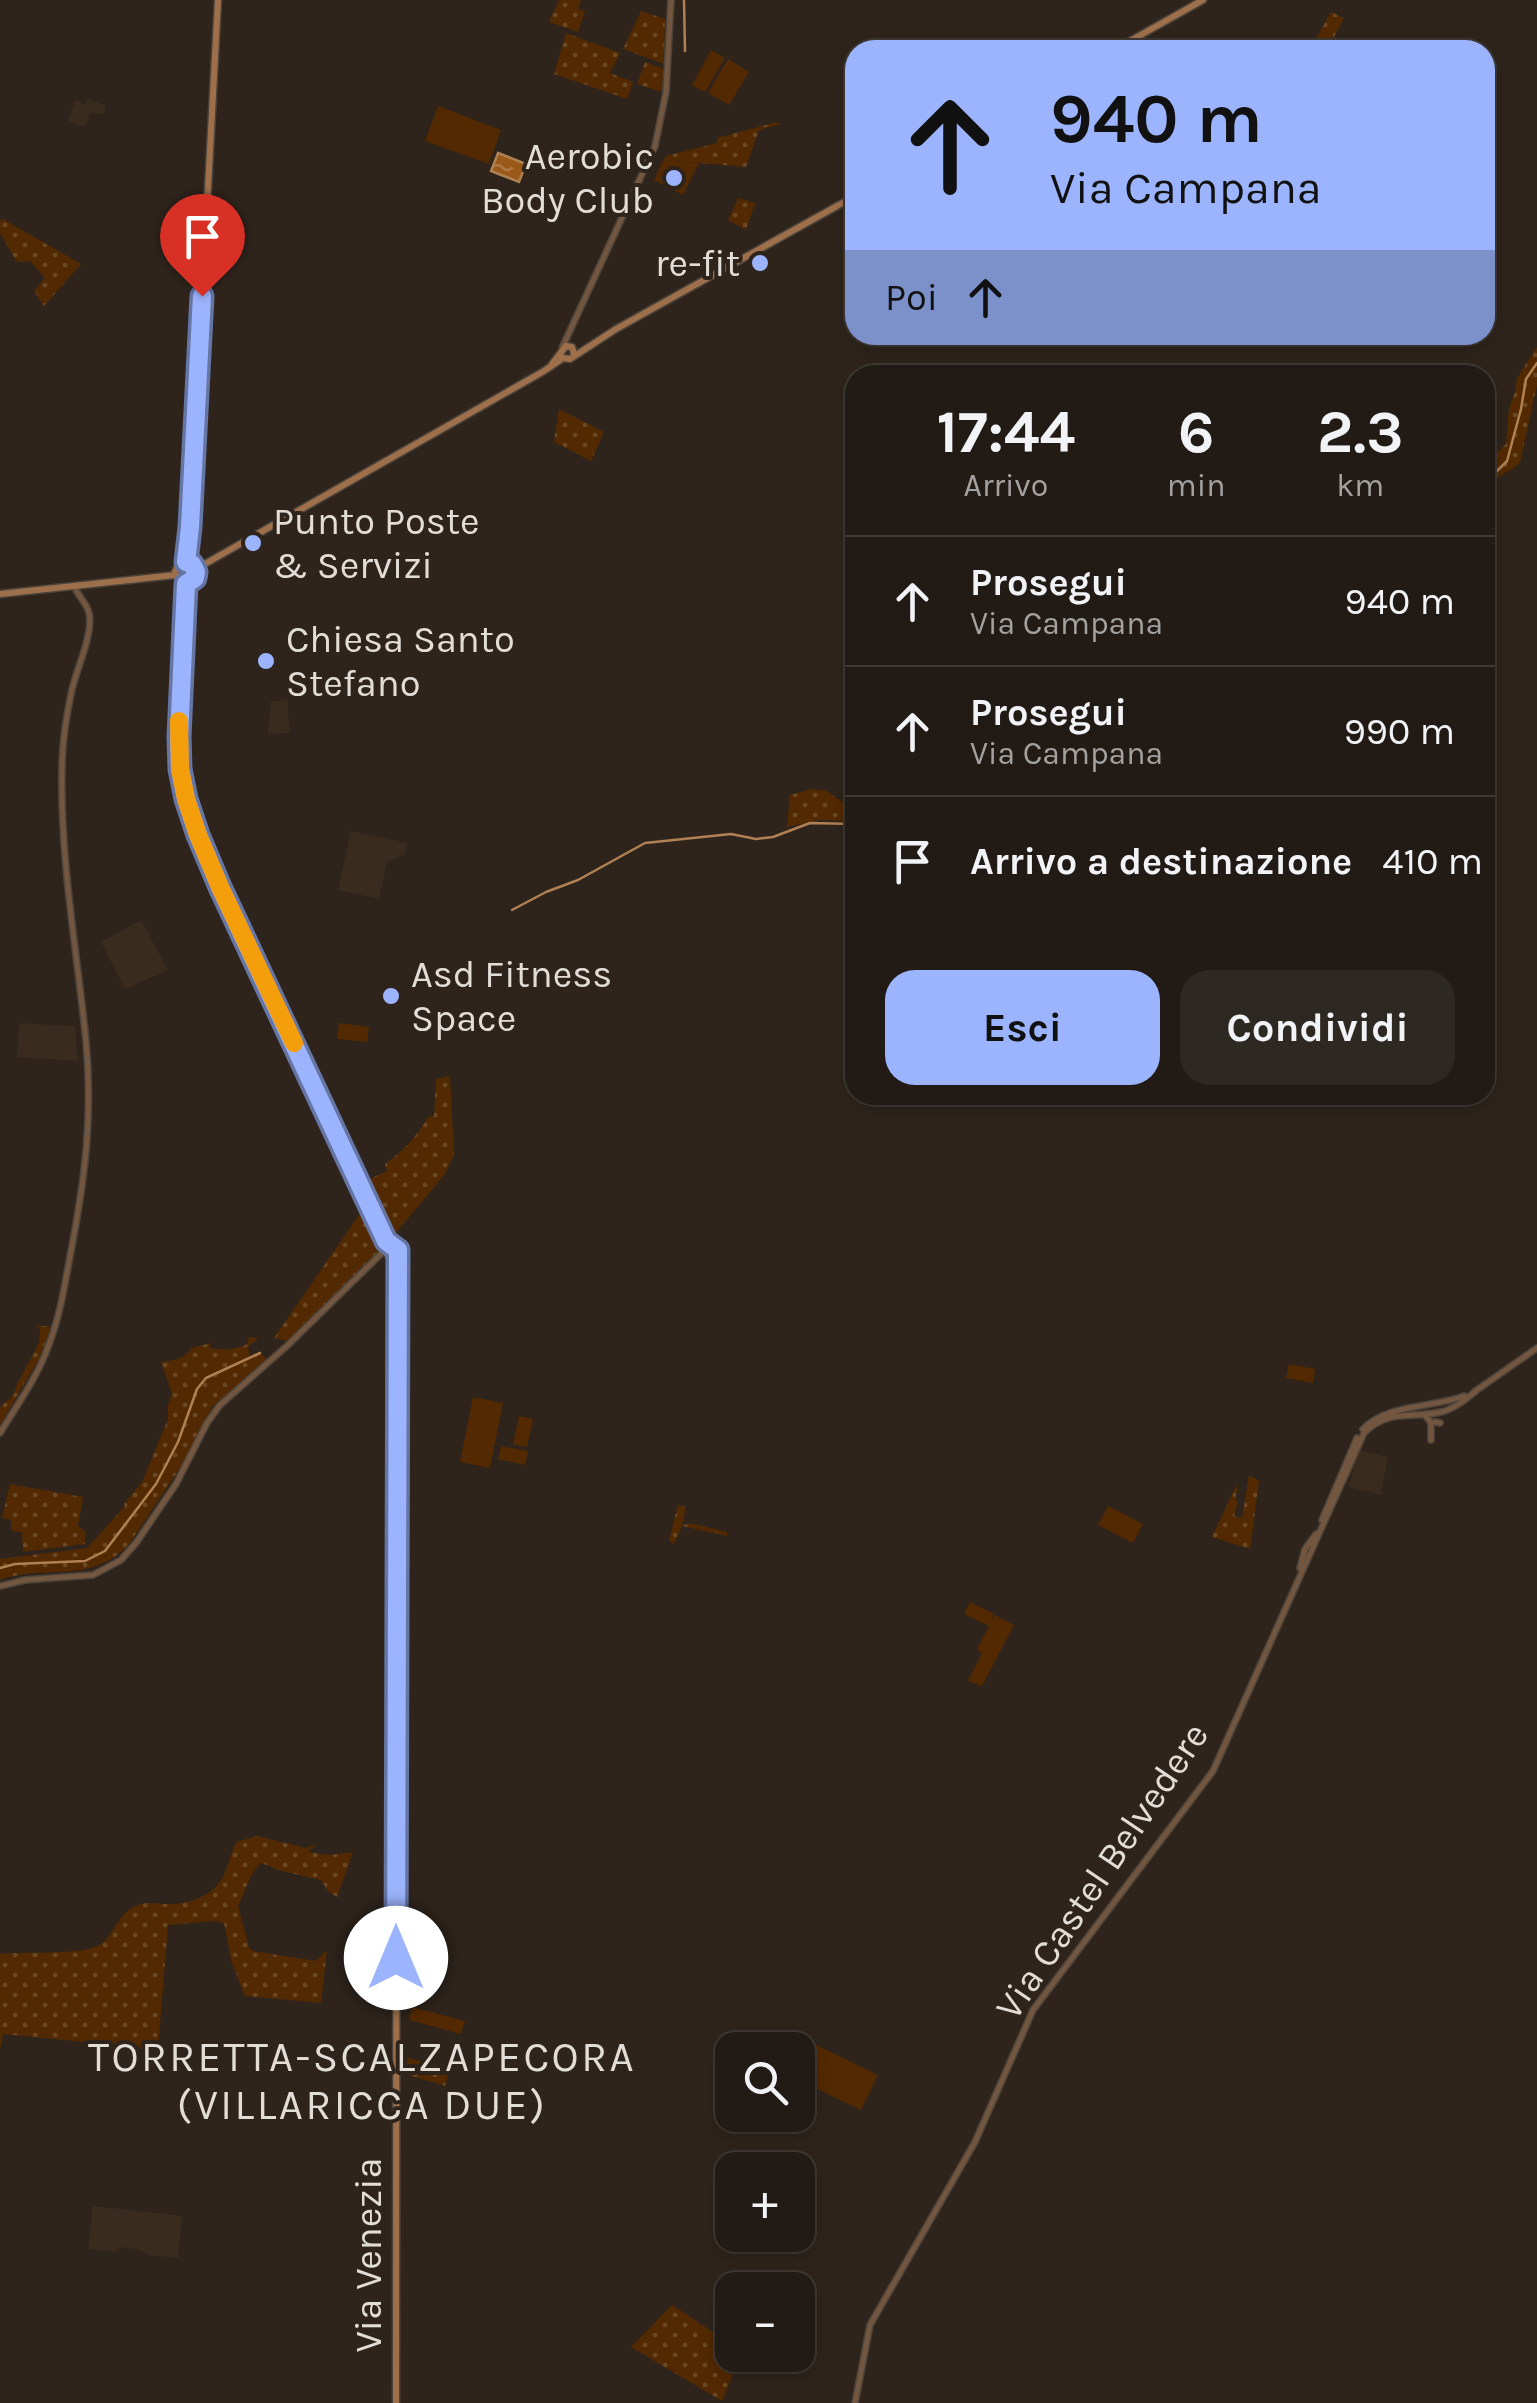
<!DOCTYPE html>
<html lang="it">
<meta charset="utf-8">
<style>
body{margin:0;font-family:Karla,sans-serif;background:#2e2822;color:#f1f3f6;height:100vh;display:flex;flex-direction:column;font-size:38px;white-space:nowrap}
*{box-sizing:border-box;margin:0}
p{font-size:32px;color:#a2a1a0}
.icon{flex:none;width:55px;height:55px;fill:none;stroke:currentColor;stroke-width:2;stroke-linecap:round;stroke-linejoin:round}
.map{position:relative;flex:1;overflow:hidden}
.drawer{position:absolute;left:845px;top:365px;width:650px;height:740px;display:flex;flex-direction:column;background:#221b15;border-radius:30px;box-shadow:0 5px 15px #0003,0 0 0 2px #3f3934}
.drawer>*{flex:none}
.guide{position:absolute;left:845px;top:40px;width:650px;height:305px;border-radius:30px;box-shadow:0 5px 15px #0003,0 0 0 2px #3f3934;background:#9cb4fd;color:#111;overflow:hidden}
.tools{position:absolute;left:715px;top:2032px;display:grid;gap:20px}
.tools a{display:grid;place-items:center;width:100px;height:100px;border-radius:20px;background:#221b15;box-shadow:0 5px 15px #0003,0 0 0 2px #3f3934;font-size:50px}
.pin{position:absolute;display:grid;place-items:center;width:85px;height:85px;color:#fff;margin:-102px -42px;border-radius:50% 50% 50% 0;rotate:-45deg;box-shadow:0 0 10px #0007}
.pin .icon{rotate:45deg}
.me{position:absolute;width:110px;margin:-55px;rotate:0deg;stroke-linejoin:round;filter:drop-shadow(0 0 8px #0008)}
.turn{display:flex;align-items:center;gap:35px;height:210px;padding:0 40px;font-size:45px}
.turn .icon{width:130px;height:130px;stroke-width:2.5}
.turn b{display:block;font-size:70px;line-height:85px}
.then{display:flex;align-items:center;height:95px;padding:0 40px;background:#0003;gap:20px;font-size:38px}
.eta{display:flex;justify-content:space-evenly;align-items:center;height:170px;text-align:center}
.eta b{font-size:60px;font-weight:700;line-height:70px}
.primary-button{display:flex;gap:20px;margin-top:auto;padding:20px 40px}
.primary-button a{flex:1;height:115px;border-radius:30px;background:#9cb4fd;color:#111;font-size:40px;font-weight:700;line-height:115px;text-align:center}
.primary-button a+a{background:#2e2822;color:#f1f3f6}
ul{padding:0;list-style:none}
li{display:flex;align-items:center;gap:30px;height:130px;padding:0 40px;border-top:2px solid #3f3934}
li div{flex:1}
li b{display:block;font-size:38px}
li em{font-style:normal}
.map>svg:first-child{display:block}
</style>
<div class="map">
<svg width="1537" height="2403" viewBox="0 0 1537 2403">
<defs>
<pattern id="green-dots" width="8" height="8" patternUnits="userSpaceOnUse" patternTransform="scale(2.5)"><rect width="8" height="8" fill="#522900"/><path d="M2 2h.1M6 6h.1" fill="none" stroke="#6b4824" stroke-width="1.8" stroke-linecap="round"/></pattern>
<pattern id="water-ripples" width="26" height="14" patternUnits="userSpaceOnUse" patternTransform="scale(2.5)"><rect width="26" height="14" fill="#9a5918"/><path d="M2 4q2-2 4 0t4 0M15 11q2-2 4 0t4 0" fill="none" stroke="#ad7844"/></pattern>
</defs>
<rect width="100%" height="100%" fill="#2e241c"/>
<path fill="#3a2b1f" d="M87 99 106 105 104 114 90 113 85 127 68 122 75 100 85 104Z
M287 700 290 733 268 734 271 701Z
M351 831 407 843 405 855 387 861 379 899 338 890Z
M141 920 168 970 125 989 101 942Z
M19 1023 75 1026 78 1061 17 1057Z
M1359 1450 1388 1457 1381 1495 1348 1487 1354 1470 1351 1468Z
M93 2206 182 2216 178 2258 147 2255 141 2250 121 2247 115 2252 88 2249Z"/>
<path fill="url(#green-dots)" d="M559 0H581L578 9 585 11 578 32 549 22Z
M641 11 665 19 664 64 623 49Z
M1331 12 1344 18 1327 50 1313 44Z
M566 33 620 53 610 73 633 82 627 99 554 74Z
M645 62 664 69 662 92 637 84Z
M777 122 781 124 759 130 746 167 664 160 666 156 717 143V138Z
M738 198 755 203 746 230 728 220Z
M3 219 81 264 44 306 34 291 45 278 30 261 17 262 0 233V221Z
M1537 347V385L1520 462C1514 470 1510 469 1503 474 1494 480 1489 489 1485 498V464L1506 444 1509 408 1515 392 1517 378Z
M559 409 604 432 591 461 554 442Z
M812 789 827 791 841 801 855 802V821L819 820 787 827 790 795Z
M450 1076 454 1154 445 1174 390 1240 366 1187 369 1185 367 1180 387 1171 385 1164C403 1152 417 1136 428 1117L434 1116 436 1079Z
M365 1206 384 1247 288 1341 274 1338Z
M36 1325 51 1327 39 1359 0 1425V1407L13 1396 17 1384 34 1353 39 1342 40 1328Z
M249 1337 258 1338 248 1347 250 1356 259 1352 268 1360 213 1406 184 1462 129 1544C90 1586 48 1563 0 1580V1559L87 1548 125 1506 124 1504 142 1482 168 1419V1405L172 1393 161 1362C174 1360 184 1360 191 1348L211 1343 210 1348C222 1350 237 1350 247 1344Z
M1249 1475 1259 1481 1250 1549 1212 1537 1236 1486 1238 1487 1235 1500 1238 1501 1234 1516 1242 1518Z
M10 1484 83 1497 78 1526 85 1531V1544L23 1552 22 1532 11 1531V1520L2 1518Z
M678 1505 686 1507 682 1526 689 1523 727 1532V1536L682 1526 674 1544 669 1541Z
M257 1836 306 1848 317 1844 308 1852 329 1855 353 1852 337 1897 328 1891 321 1880 278 1870 262 1863C250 1871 245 1892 238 1906L249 1948 253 1951 316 1961 327 1950 321 2003 245 1996 232 1963 224 1923 215 1921 168 1925 158 2049 3 2034 0 2050V1954C23 1951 85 1956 101 1944 116 1932 118 1912 138 1905 148 1901 159 1904 169 1904 179 1904 190 1902 199 1898 227 1886 225 1867 236 1842Z
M400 2056 450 2069 445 2086 401 2073Z
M672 2305 732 2345V2355H741L722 2401 631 2347Z"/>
<path fill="#522900" d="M711 50 725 58 705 92 692 85Z
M728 59 749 72 729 105 708 93Z
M438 106 501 130 489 164 425 141Z
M663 160 699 163 683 195 654 180Z
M339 1023 369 1027 367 1042 337 1039Z
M1289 1364 1315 1369 1313 1383 1286 1378Z
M473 1397 503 1403 490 1468 460 1462Z
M519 1416 533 1419 527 1447 513 1444Z
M501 1446 528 1451 525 1465 498 1459Z
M1108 1506 1143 1524 1133 1543 1098 1525Z
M970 1602 994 1614 989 1625 995 1615 1014 1625 982 1686 968 1681 982 1653 977 1649 989 1626 964 1614Z
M412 2007 465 2021 461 2034 409 2020Z
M810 2042 878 2075 861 2110 798 2080V2069Z"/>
<path fill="url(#water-ripples)" stroke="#b08152" stroke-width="2.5" d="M498 153 526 164 519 182 491 171Z"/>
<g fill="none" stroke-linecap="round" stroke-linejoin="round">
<path stroke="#b08152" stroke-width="2.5" d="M684 0 685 51
M1485 483 1507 461 1521 409 1526 379 1537 363
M512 910 546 892 578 880 645 843 731 834 756 839 773 837 810 823 855 824
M0 1568 15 1564 85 1561 105 1551 156 1484 178 1442 197 1389 206 1378 260 1353"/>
<g stroke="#4b423a" stroke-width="8">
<path id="tertiary" d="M562 348 655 146 666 92 671 0
M1474 1392 1537 1348
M1425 1415 1431 1423V1440
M1435 1422 1440 1423
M1363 1429C1389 1403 1433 1408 1464 1396
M0 1433C17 1405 37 1378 48 1347 60 1317 65 1283 71 1251 85 1178 93 1116 86 1041 77 951 60 860 62 769 62 744 66 718 71 694 75 672 94 634 89 613 87 603 78 597 75 587
M1322 1520 1357 1438
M1300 1568 1305 1549 1316 1534
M0 1586 25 1580 93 1575 121 1560 136 1543 176 1484 207 1423 220 1405 288 1345 386 1249
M855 2403 870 2325 975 2142 1033 2010 1213 1771 1364 1433C1389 1408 1412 1419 1441 1412 1454 1409 1465 1400 1476 1391"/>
</g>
<g stroke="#4b423a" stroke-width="9">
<path id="secondary" d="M1114 50 1203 0
M563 358 570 359 616 329 855 196
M552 364 566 346 572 347 574 354
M186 562 190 527 218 0
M196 569 544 371 563 358
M186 584 179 737 180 769 186 799 220 887 387 1241 391 1245
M186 584 179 581 175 572 179 563 186 562
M186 584 195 579 196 569
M0 594 175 575
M386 1251a6 6 0 1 1 12 0a6 6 0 1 1-12 0Z
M396 2403 397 1254"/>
</g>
<use href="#tertiary" stroke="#72563f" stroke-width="5"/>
<use href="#secondary" stroke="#9d704b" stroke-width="6"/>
</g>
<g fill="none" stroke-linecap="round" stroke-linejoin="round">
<g stroke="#6575a4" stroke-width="25">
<path id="route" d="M202 296 190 527 186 562 192 564 196 572 195 578 186 584 179 737 180 769 186 799 198 835 220 887 386 1241 398 1250 396 1958"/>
</g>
<use href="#route" stroke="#9cb4fd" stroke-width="18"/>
<path stroke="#f59e0b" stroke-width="18" d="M179 721 180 769 186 799 198 835 220 887 294 1043"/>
</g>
<g fill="#9cb4fd" stroke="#2e241c" stroke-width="4">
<circle cx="674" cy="178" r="10"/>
<circle cx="760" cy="263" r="10"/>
<circle cx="253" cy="543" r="10"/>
<circle cx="266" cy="661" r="10"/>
<circle cx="391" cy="996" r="10"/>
</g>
<g text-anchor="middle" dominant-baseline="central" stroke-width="8" stroke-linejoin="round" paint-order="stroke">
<g font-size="38" fill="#e3ddd8" stroke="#2e241c" text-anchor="start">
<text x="654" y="156" text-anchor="end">Aerobic<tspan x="654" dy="44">Body Club</tspan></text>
<text x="740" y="263" text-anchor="end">re-fit</text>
<text x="273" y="521">Punto Poste<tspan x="273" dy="44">&amp; Servizi</tspan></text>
<text x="286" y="639">Chiesa Santo<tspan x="286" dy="44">Stefano</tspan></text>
<text x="411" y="974">Asd Fitness<tspan x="411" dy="44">Space</tspan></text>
</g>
<g font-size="38" fill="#e3ddd8" stroke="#2e241c">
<text transform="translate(1102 1871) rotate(-56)">Via Castel Belvedere</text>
<text transform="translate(368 2255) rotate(-90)">Via Venezia</text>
</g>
<g font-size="42" letter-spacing="2.5" fill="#e3ddd8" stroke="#2e241c">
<text x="362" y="2057">TORRETTA-SCALZAPECORA<tspan x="362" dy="48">(VILLARICCA DUE)</tspan></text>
</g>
</g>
</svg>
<div class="tools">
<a><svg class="icon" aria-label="search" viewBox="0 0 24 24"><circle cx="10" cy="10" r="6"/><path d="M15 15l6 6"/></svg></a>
<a>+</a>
<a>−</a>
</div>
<div class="pin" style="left:202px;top:296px;background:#d93025"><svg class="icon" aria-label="arrive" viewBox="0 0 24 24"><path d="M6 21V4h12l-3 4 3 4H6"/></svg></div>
<svg class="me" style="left:396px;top:1958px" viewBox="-20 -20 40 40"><circle r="19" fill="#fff"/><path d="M0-13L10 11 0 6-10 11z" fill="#9cb4fd"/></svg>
<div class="guide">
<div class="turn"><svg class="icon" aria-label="ahead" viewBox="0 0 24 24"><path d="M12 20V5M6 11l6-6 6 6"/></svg><div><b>940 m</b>Via Campana</div></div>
<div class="then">Poi<svg class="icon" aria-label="ahead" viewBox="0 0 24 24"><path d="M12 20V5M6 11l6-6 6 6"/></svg></div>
</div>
<section class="drawer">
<div class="eta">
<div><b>17:44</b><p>Arrivo</p></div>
<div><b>6</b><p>min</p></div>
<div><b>2.3</b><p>km</p></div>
</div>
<ul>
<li><svg class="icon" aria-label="ahead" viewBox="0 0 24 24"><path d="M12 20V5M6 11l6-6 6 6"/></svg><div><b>Prosegui</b><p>Via Campana</p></div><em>940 m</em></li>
<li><svg class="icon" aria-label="ahead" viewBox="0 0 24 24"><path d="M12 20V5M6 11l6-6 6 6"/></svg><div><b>Prosegui</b><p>Via Campana</p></div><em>990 m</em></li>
<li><svg class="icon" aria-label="arrive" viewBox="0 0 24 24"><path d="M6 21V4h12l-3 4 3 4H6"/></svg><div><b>Arrivo a destinazione</b></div><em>410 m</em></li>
</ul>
<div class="primary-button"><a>Esci</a><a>Condividi</a></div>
</section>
</div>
